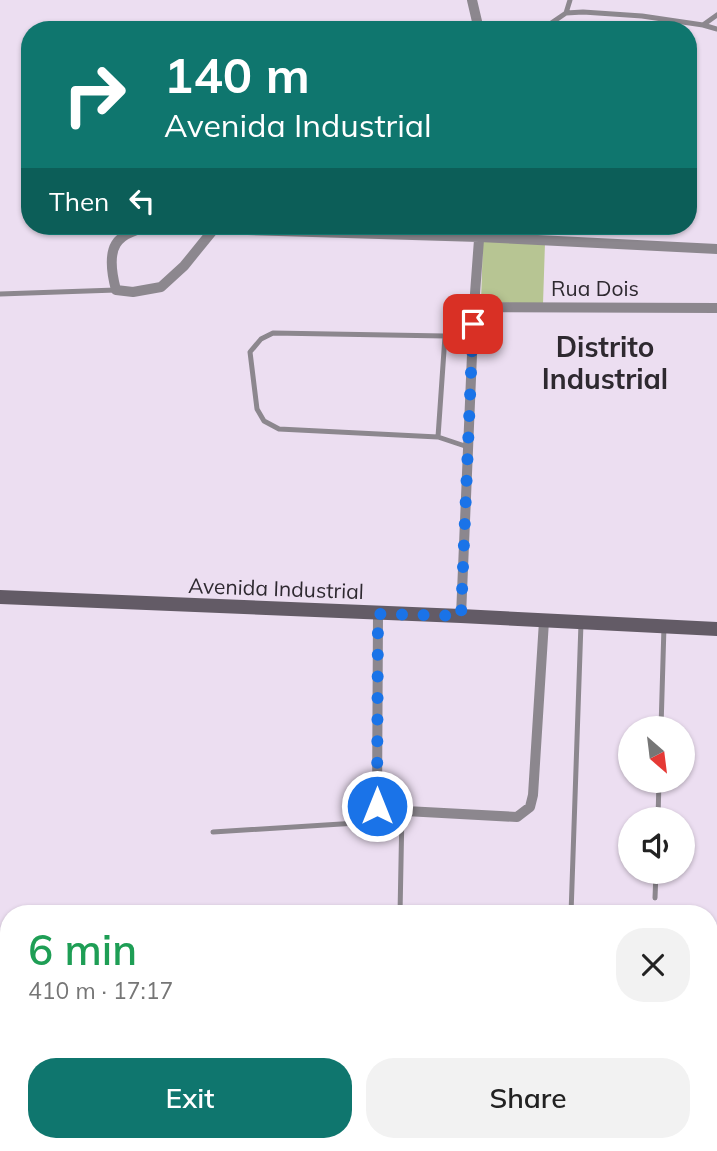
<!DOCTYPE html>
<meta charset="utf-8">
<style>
body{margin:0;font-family:Mulish,sans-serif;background:#f2f2f2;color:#222;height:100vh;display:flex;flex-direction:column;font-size:26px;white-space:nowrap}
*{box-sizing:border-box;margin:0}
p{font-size:23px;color:#767676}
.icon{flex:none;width:38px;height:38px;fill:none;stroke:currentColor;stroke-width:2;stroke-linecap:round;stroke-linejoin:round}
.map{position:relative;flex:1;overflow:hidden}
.panel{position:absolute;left:0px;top:905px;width:718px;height:247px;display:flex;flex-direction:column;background:#fff;border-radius:28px 28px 0 0;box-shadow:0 2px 5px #0004}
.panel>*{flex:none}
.top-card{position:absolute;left:21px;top:21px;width:676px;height:214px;border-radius:28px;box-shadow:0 2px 5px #0004;background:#0f766e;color:#fff;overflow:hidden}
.needle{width:46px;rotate:152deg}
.buttons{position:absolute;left:618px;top:716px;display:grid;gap:14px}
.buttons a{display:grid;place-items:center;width:77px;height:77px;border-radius:50%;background:#fff;box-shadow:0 2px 5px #0004;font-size:35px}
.pin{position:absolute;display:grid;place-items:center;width:60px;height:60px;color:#fff;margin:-30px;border-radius:14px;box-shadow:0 4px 10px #0006}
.me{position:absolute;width:77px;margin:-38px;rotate:0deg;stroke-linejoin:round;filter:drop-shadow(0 0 5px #0008)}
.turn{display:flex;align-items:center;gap:24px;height:147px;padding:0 28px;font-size:32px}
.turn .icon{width:91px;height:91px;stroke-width:2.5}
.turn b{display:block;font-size:49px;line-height:60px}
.then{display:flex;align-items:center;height:66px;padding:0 28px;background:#0003;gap:14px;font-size:26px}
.round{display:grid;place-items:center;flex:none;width:74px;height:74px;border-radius:28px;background:#f2f2f2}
.summary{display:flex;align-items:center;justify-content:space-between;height:119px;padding:0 28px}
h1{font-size:42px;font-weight:600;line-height:52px;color:#1e9e55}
.button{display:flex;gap:14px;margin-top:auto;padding:14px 28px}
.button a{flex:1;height:80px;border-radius:28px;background:#0f766e;color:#fff;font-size:28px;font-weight:600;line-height:80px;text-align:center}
.button a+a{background:#f2f2f2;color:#222}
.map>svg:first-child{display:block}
</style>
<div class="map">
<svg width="717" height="1151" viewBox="0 0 717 1151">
<rect width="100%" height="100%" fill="#ecdef1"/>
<path fill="#b7c593" d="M483 241 545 243 543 304 481 302Z
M9 1056V1143H249L248 1151H0V1061Z
M293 1143H333L352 1151H289Z"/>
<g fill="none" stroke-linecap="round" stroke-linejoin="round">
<path stroke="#99a774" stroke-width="2.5" d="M0 1005 9 998
M709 1129 717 1133
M464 1143 467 1151
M566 1151 569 1143"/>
<path stroke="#8c878e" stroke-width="5" d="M566 13 570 0
M703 25 717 29
M541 30 566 13 583 12 642 16 703 25 717 15
M0 294 116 290
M438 437 279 429 264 421 257 409 250 352 261 339 273 333 445 336
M468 447 438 437 445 336 473 324
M661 728 664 626
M658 819 659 780
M213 832 357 823 367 816 377 806
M655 898 656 872
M400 914 402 811
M571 914 581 623
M379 1143 392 1151"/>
<path stroke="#8c878e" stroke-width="10" d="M472 0 479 30
M157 226C113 231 105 248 116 290L133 292 161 287 184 266 214 229
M174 226 214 229 479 237 717 249
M474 307 717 308
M378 614 377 806 387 810 517 817 530 807 533 795 544 621
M461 616 474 307 480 226"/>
<path stroke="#635b66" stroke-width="14" d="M0 597 461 616 717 629"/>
</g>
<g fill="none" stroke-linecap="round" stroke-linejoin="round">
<path stroke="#1a73e8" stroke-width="12" stroke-dasharray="0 21.6" d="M377 806 378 614 461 616 473 324"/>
</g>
<g text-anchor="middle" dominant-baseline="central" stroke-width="5" stroke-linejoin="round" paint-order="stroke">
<g font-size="21" fill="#2e2930" stroke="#ecdef1">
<text x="595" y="288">Rua Dois</text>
<text transform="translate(276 588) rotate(2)">Avenida Industrial</text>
</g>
<g font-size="28" font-weight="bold" fill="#2e2930" stroke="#ecdef1">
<text x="605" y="346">Distrito<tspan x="605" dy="32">Industrial</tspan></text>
</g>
</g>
</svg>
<div class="buttons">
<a><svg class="needle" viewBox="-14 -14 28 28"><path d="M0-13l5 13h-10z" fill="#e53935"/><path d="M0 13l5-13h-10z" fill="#767676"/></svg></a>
<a><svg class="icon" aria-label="sound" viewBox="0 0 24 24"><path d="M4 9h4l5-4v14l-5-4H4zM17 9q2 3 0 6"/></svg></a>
</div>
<div class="pin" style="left:473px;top:324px;background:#d93025"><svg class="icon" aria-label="arrive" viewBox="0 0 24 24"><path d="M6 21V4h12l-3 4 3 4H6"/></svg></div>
<svg class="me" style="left:377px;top:806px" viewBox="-20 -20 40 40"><circle r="17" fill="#1a73e8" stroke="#fff" stroke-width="3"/><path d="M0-11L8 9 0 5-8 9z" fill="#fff"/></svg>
<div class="top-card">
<div class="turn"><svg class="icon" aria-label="right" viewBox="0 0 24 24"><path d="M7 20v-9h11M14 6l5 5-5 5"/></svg><div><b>140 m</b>Avenida Industrial</div></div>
<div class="then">Then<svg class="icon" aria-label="left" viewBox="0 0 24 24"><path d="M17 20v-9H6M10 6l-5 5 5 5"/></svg></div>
</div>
<section class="panel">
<div class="summary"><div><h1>6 min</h1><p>410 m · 17:17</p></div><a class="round"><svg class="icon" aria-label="close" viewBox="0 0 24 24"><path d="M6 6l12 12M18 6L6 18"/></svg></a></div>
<div class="button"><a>Exit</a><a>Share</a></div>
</section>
</div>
